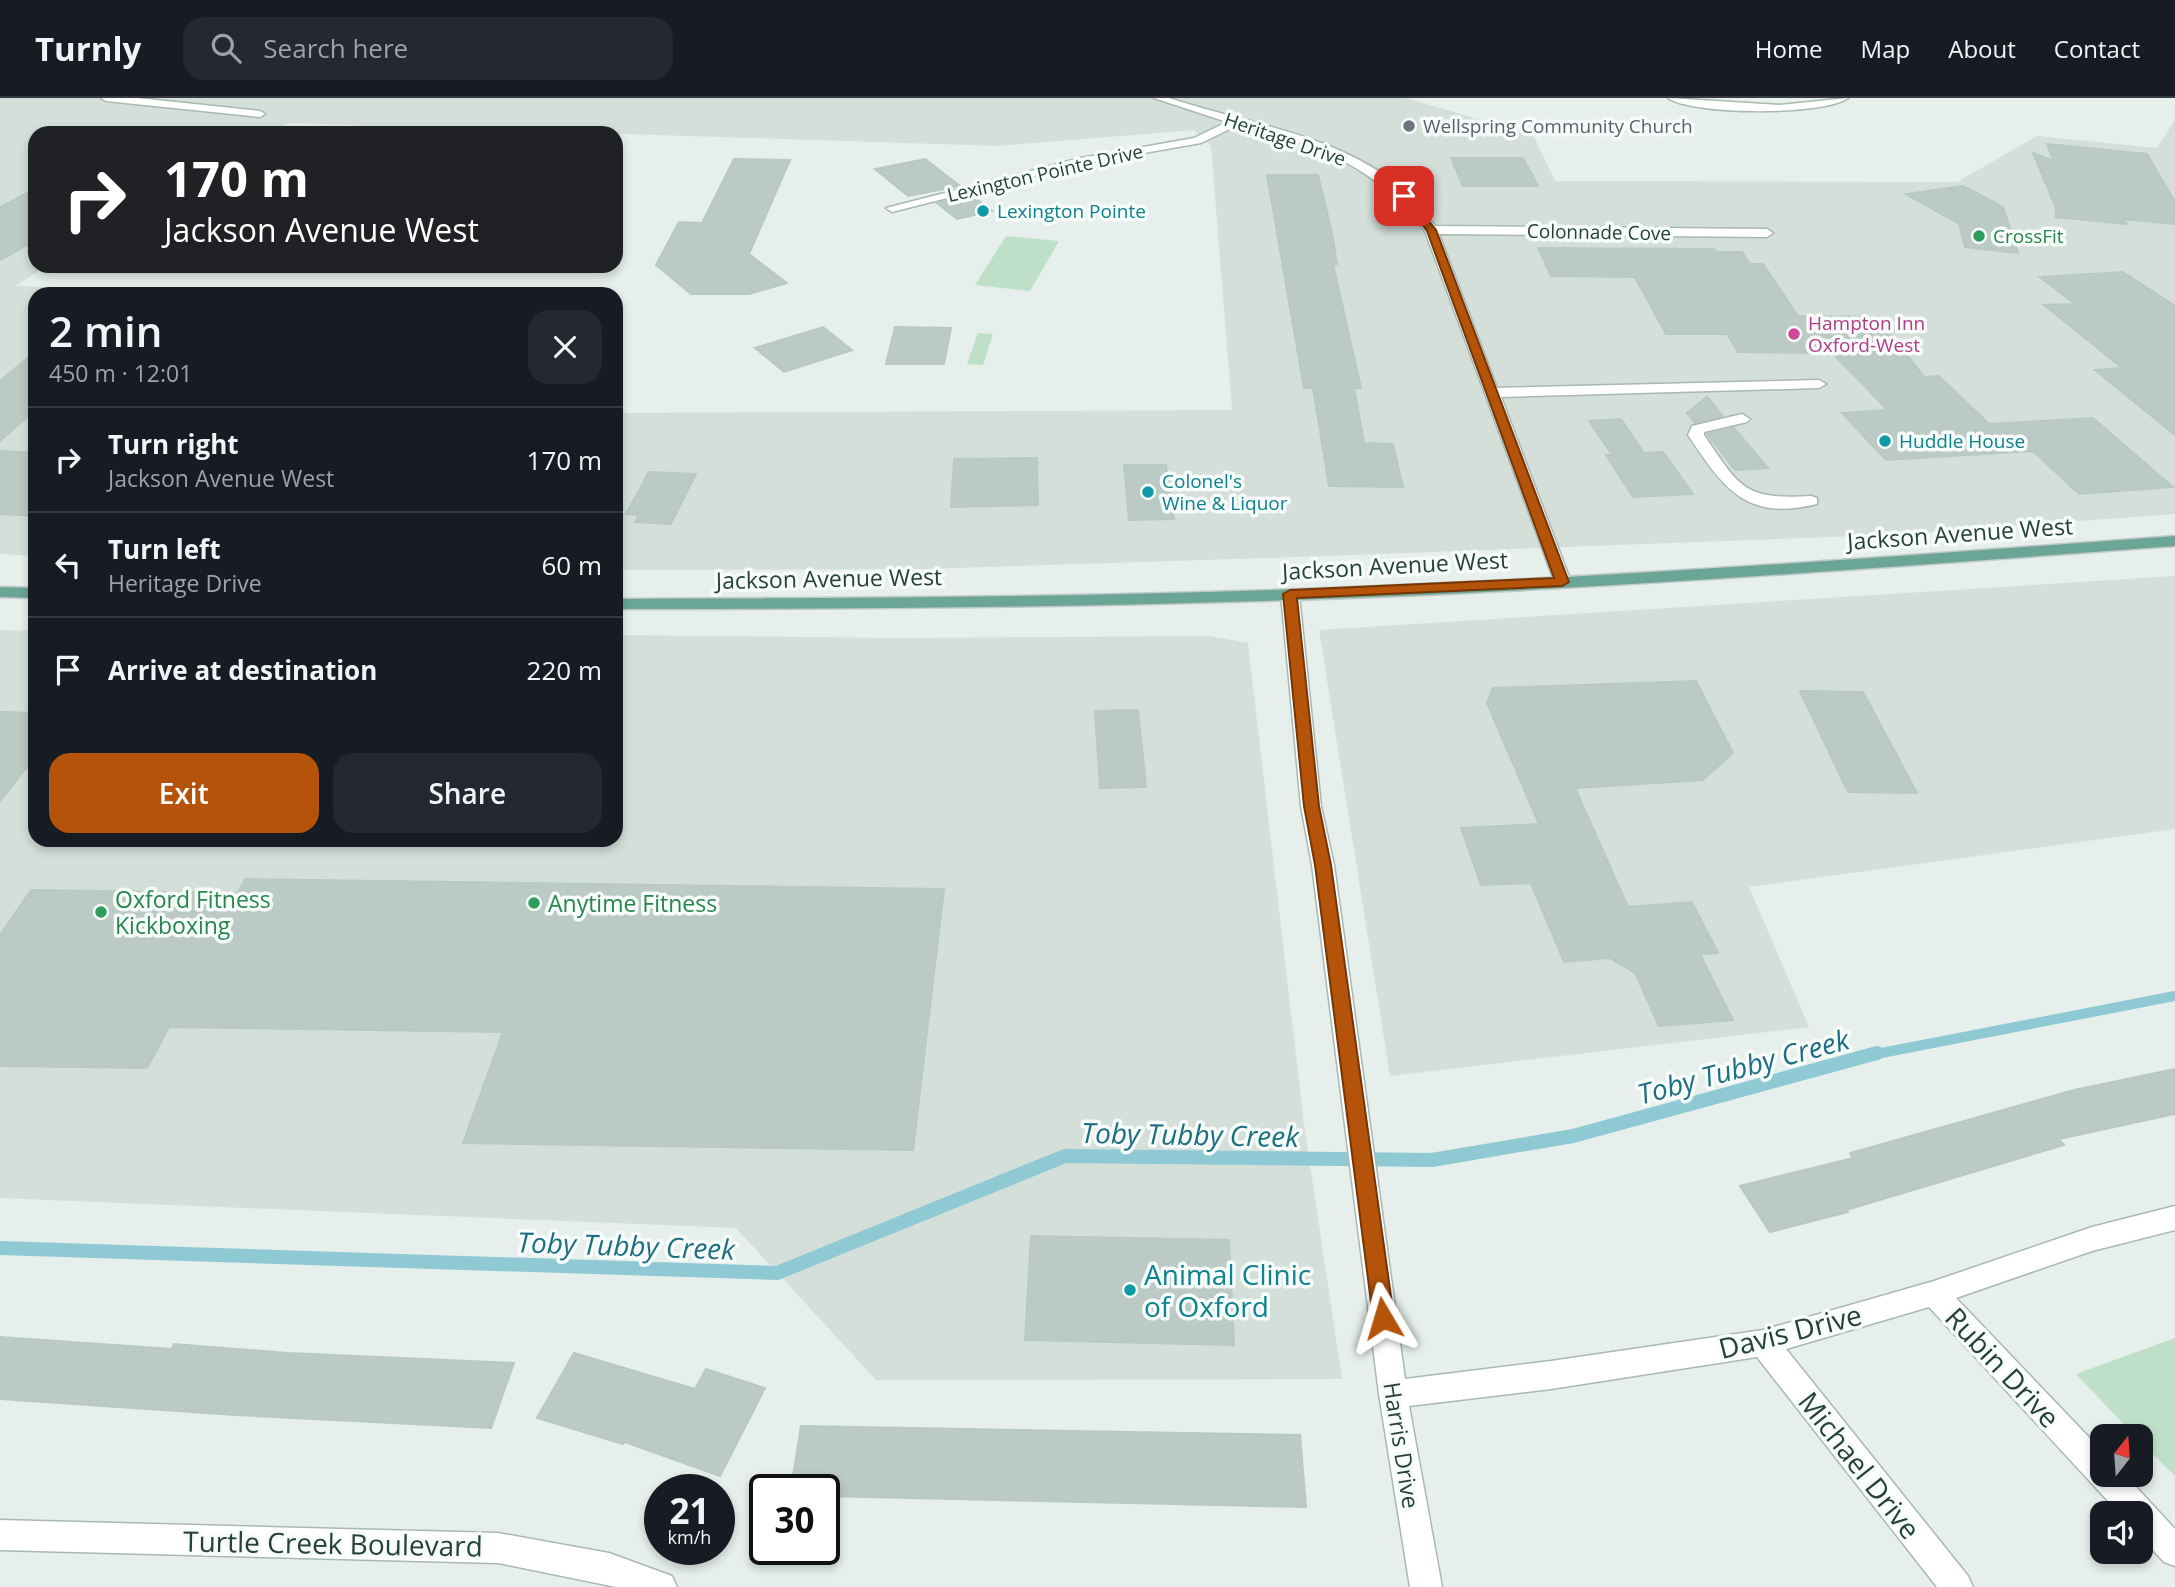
<!DOCTYPE html>
<meta charset="utf-8">
<style>
body{margin:0;font-family:"Open Sans",sans-serif;background:#242831;color:#f1f3f6;height:100vh;display:flex;flex-direction:column;font-size:26px;white-space:nowrap}
*{box-sizing:border-box;margin:0}
p{font-size:23px;color:#9ea1a6}
.icon{flex:none;width:38px;height:38px;fill:none;stroke:currentColor;stroke-width:2;stroke-linecap:round;stroke-linejoin:round}
.map{position:relative;flex:1;overflow:hidden}
.panel{position:absolute;left:28px;top:189px;width:595px;height:560px;display:flex;flex-direction:column;background:#171b24;border-radius:21px;box-shadow:0 4px 10px #0003}
.panel>*{flex:none}
.guide{position:absolute;left:28px;top:28px;width:595px;height:147px;border-radius:21px;box-shadow:0 4px 10px #0003;background:#202124;color:#fff;overflow:hidden}
.needle{width:46px;rotate:17deg}
.buttons{position:absolute;left:2090px;top:1326px;display:grid;gap:14px}
.buttons a{display:grid;place-items:center;width:63px;height:63px;border-radius:14px;background:#171b24;box-shadow:0 4px 10px #0003;font-size:35px}
.speed{position:absolute;left:644px;top:1376px;display:flex;gap:14px;font-size:35px;font-weight:700;text-align:center}
.speed>*{display:grid;place-content:center;width:91px;height:91px;border-radius:50%;background:#171b24;box-shadow:0 4px 10px #0003;line-height:1}
.speed small{font-size:18px;font-weight:400}
.speed .limit{border:4px solid #111;border-radius:10px;background:#fff;color:#111}
.pin{position:absolute;display:grid;place-items:center;width:60px;height:60px;color:#fff;margin:-30px;border-radius:14px;box-shadow:0 4px 10px #0006}
.me{position:absolute;width:77px;margin:-38px;rotate:353deg;stroke-linejoin:round;filter:drop-shadow(0 0 5px #0008)}
.turn{display:flex;align-items:center;gap:24px;height:147px;padding:0 21px;font-size:32px}
.turn .icon{width:91px;height:91px;stroke-width:2.5}
.turn b{display:block;font-size:49px;line-height:60px}
.round{display:grid;place-items:center;flex:none;width:74px;height:74px;border-radius:21px;background:#242831}
.summary{display:flex;align-items:center;justify-content:space-between;height:119px;padding:0 21px}
h1{font-size:42px;font-weight:600;line-height:52px}
.primary-button{display:flex;gap:14px;margin-top:auto;padding:14px 21px}
.primary-button a{flex:1;height:80px;border-radius:21px;background:#b45309;color:#fff;font-size:28px;font-weight:600;line-height:80px;text-align:center}
.primary-button a+a{background:#242831;color:#f1f3f6}
ul{padding:0;list-style:none}
li{display:flex;align-items:center;gap:21px;height:105px;padding:0 21px;border-top:2px solid #363941}
li div{flex:1}
li b{display:block;font-size:26px}
li em{font-style:normal}
header{display:flex;align-items:center;gap:42px;box-sizing:border-box;height:98px;padding:0 35px;background:#171b24;border-bottom:2px solid #363941}
header strong{font-size:33px}
nav{display:flex;gap:38px;margin-inline-start:auto;font-size:24px}
.search{width:490px;height:63px;background:#242831;display:flex;align-items:center;gap:18px;box-sizing:border-box;padding:0 24px;border-radius:21px;color:#9ea1a6;font-size:26px}
.map>svg:first-child{display:block}
</style>
<header>
<strong>Turnly</strong>
<div class="search"><svg class="icon" aria-label="search" viewBox="0 0 24 24"><circle cx="10" cy="10" r="6"/><path d="M15 15l6 6"/></svg>Search here</div>
<nav><a>Home</a><a>Map</a><a>About</a><a>Contact</a></nav>
</header>
<div class="map">
<svg width="2175" height="1489" viewBox="0 0 2175 1489">
<rect width="100%" height="100%" fill="#e6efeb"/>
<path fill="#d4dfda" d="M0 0H1406L1533 37 1555 83 1957 84 2037 38 2157 50 2175 22V416L1888 437 1267 460 925 471 616 472V315L1232 312 1211 48 1194 32 998 48 288 25 271 35H35V168H47L15 188 216 196H35V458L0 456Z
M2175 478V731L1749 789 1809 929 1390 978 1319 532Z
M0 532 35 533V742H616V537L896 540 1210 538 1248 545 1304 1026 1342 1281 876 1282 736 1130 0 1100Z"/>
<path fill="#bfe0c8" d="M1006 138 1059 143 1030 193 975 187Z
M978 235 993 236 983 267 967 266Z
M2175 1240V1378L2140 1343V1339H2136L2076 1276Z"/>
<g fill="none" stroke-linecap="round" stroke-linejoin="round">
<path stroke="#8ec9d4" stroke-width="10" d="M1871 957 2175 898"/>
<path stroke="#8ec9d4" stroke-width="14" d="M0 1150 777 1175 1065 1058 1432 1062 1573 1038 1877 955"/>
</g>
<path fill="#bbcac4" stroke="#b8c9c2" stroke-width="2" d="M2047 46 2147 56 2175 104V126L2124 121 2127 126 2056 119V110L2033 55 2054 63Z
M1451 60H1523L1538 88H1463Z
M734 61 790 62 749 156 787 185 749 196H691L656 167 679 124 702 125Z
M925 61 960 88 908 98 875 71Z
M1267 77H1318L1332 135 1337 166H1333L1361 290H1354L1364 345 1393 346 1403 389 1329 388 1313 290H1304Z
M1963 88 2003 109 2018 155 1965 149 1959 126 1906 96Z
M35 91V143L0 162V109Z
M971 97 992 113 957 121 937 105Z
M1538 150 1714 151 1716 154H1742L1750 166H1763L1798 218 1868 219 1879 233H1889L1924 279 1939 278 1989 326 2093 320 2173 389 2079 396 2033 353 1886 362 1842 315 1888 312 1832 255 1738 254 1727 236H1666L1635 179 1551 178Z
M2123 174 2175 208V337L2095 272 2122 270 2044 207 2075 206 2040 179Z
M823 229 852 252 784 274 755 250Z
M895 229 951 230 944 266H886Z
M35 254V312L0 343V283Z
M1707 299 1723 318 1695 325 1687 315Z
M1621 321 1644 355 1663 354 1693 396 1633 399 1606 357H1612L1589 323Z
M1734 330 1768 370 1735 372 1707 336Z
M0 353 35 355V418L0 416Z
M1037 360 1038 407 951 409 954 361Z
M1124 367H1166L1174 421 1129 422Z
M649 374 696 376 671 426 635 424 639 417 626 416Z
M1696 583 1733 655 1703 682 1575 690 1628 809 1692 804 1718 855 1700 856 1733 922 1659 928 1635 875 1610 860 1564 864 1531 785 1481 787 1461 730 1539 726 1487 605 1493 590Z
M1800 593 1863 594 1917 695 1848 694Z
M1138 612 1146 689 1100 690 1095 613Z
M0 614 35 615V659L0 703Z
M245 781 944 791 913 1052 463 1045 503 934 169 929 147 970 0 968V837L31 792 238 795Z
M2175 971V1016L2059 1041 2064 1047 1846 1112 1848 1114 1770 1134 1740 1088 1853 1060 1850 1055 2074 992Z
M1031 1138 1229 1142 1234 1247 1025 1242Z
M0 1239 172 1251 174 1246 288 1255 514 1265 491 1330 236 1317 0 1301Z
M574 1255 695 1291 706 1271 765 1290 720 1378 625 1344 623 1346 537 1320Z
M801 1328 1300 1337 1306 1409 824 1398V1391H791Z"/>
<g fill="none" stroke-linecap="round" stroke-linejoin="round">
<g stroke="#a8b8b2" stroke-width="3">
<path id="minor" d="M101 0H137L260 13 265 16 260 19 106 3Z
M1154 0H1169C1250 27 1342 36 1407 95 1418 104 1426 117 1435 128L1767 131 1773 135 1767 139 1439 136 1497 290 1819 282 1826 286 1819 290 1501 299 1571 484 1562 489 1556 488 1425 133C1373 65 1318 48 1238 27L1201 45 1081 66 892 114 886 110 1081 60 1194 40 1227 24Z
M1668 0 1780 7 1848 0C1823 18 1692 17 1668 0Z
M1742 316 1750 321 1747 324 1704 334V337C1740 390 1744 402 1811 398L1817 400V406C1745 424 1723 389 1688 337L1692 328Z
M1290 492 1299 497 1321 708 1334 767 1405 1281 1551 1263 1763 1232 1934 1183 2092 1129 2175 1108V1132L2092 1153 1956 1200 2102 1353V1377H2125L2175 1431V1468L2164 1464 2140 1438V1416H2120L1929 1209 1786 1251 1968 1478 1973 1489H1937L1757 1259 1551 1291 1409 1308 1442 1489H1410L1379 1296 1312 767 1301 708 1281 497Z
M0 1422 498 1435 609 1455 672 1478 677 1489H616L498 1465 0 1452Z"/>
</g>
<g stroke="#c2cac8" stroke-width="3">
<path id="major" d="M2175 438V448C1917 467 1659 487 1400 498 1139 509 877 511 616 511V501C877 500 1139 499 1400 487 1659 476 1917 457 2175 438Z
M0 489 35 490V500L0 499Z"/>
</g>
<use href="#minor" fill="#fff" fill-rule="evenodd"/>
<use href="#major" fill="#6aa596" fill-rule="evenodd"/>
</g>
<path fill="#b45309" stroke="#753606" stroke-width="2" d="M1400 96H1407L1436 132 1569 484 1562 488 1297 500 1319 708 1331 767 1394 1220 1391 1226 1383 1229 1376 1226 1373 1220 1315 767 1304 708 1283 496 1290 492 1554 480 1427 133Z"/>
<circle fill="#6b7280" stroke="#f7fbf9" stroke-width="2.5" cx="1409" cy="28" r="7"/>
<g fill="#0f9aa8" stroke="#f7fbf9" stroke-width="2.5">
<circle cx="983" cy="113" r="7"/>
<circle cx="1885" cy="343" r="7"/>
<circle cx="1148" cy="394" r="7"/>
<circle cx="1130" cy="1192" r="7"/>
</g>
<g fill="#2e9e5b" stroke="#f7fbf9" stroke-width="2.5">
<circle cx="1979" cy="138" r="7"/>
<circle cx="534" cy="805" r="7"/>
<circle cx="101" cy="814" r="7"/>
</g>
<circle fill="#d1479c" stroke="#f7fbf9" stroke-width="2.5" cx="1794" cy="236" r="7"/>
<g text-anchor="middle" dominant-baseline="central" stroke-width="7" stroke-linejoin="round" paint-order="stroke">
<g font-size="19" fill="#5b616d" stroke="#f7fbf9" text-anchor="start">
<text x="1423" y="28">Wellspring Community Church</text>
</g>
<g font-size="19" fill="#24423a" stroke="#f7fbf9">
<text transform="translate(1285 41) rotate(19)">Heritage Drive</text>
<text transform="translate(1045 75) rotate(-13)">Lexington Pointe Drive</text>
<text transform="translate(1599 134) rotate(1)">Colonnade Cove</text>
</g>
<g font-size="19" fill="#0d838f" stroke="#f7fbf9" text-anchor="start">
<text x="997" y="113">Lexington Pointe</text>
<text x="1899" y="343">Huddle House</text>
<text x="1162" y="383">Colonel's<tspan x="1162" dy="22">Wine &amp; Liquor</tspan></text>
</g>
<g font-size="19" fill="#27864d" stroke="#f7fbf9" text-anchor="start">
<text x="1993" y="138">CrossFit</text>
</g>
<g font-size="19" fill="#b23c85" stroke="#f7fbf9" text-anchor="start">
<text x="1808" y="225">Hampton Inn<tspan x="1808" dy="22">Oxford-West</tspan></text>
</g>
<g font-size="23" fill="#24423a" stroke="#f7fbf9">
<text transform="translate(1960 435) rotate(-4)">Jackson Avenue West</text>
<text transform="translate(1395 467) rotate(-3)">Jackson Avenue West</text>
<text transform="translate(829 480) rotate(-1)">Jackson Avenue West</text>
<text transform="translate(1402 1347) rotate(81)">Harris Drive</text>
</g>
<g font-size="23" fill="#27864d" stroke="#f7fbf9" text-anchor="start">
<text x="115" y="801">Oxford Fitness<tspan x="115" dy="26">Kickboxing</tspan></text>
<text x="548" y="805">Anytime Fitness</text>
</g>
<g font-size="28" font-style="italic" fill="#1c6f80" stroke="#f7fbf9">
<text transform="translate(1743 968) rotate(-15)">Toby Tubby Creek</text>
<text transform="translate(1190 1036) rotate(1)">Toby Tubby Creek</text>
<text transform="translate(626 1147) rotate(2)">Toby Tubby Creek</text>
</g>
<g font-size="28" fill="#0d838f" stroke="#f7fbf9" text-anchor="start">
<text x="1144" y="1176">Animal Clinic<tspan x="1144" dy="32">of Oxford</tspan></text>
</g>
<g font-size="28" fill="#24423a" stroke="#f7fbf9">
<text transform="translate(1790 1233) rotate(-14)">Davis Drive</text>
<text transform="translate(2003 1269) rotate(47)">Rubin Drive</text>
<text transform="translate(1860 1367) rotate(52)">Michael Drive</text>
<text transform="translate(333 1445) rotate(1)">Turtle Creek Boulevard</text>
</g>
</g>
</svg>
<div class="buttons">
<a><svg class="needle" viewBox="-14 -14 28 28"><path d="M0-13l5 13h-10z" fill="#e53935"/><path d="M0 13l5-13h-10z" fill="#9ea1a6"/></svg></a>
<a><svg class="icon" aria-label="sound" viewBox="0 0 24 24"><path d="M4 9h4l5-4v14l-5-4H4zM17 9q2 3 0 6"/></svg></a>
</div>
<div class="speed"><div>21<small>km/h</small></div><div class="limit">30</div></div>
<div class="pin" style="left:1404px;top:98px;background:#d93025"><svg class="icon" aria-label="arrive" viewBox="0 0 24 24"><path d="M6 21V4h12l-3 4 3 4H6"/></svg></div>
<svg class="me" style="left:1383px;top:1220px" viewBox="-20 -20 40 40"><path d="M0-17L14 15 0 8-14 15z" fill="#b45309" stroke="#fff" stroke-width="4"/></svg>
<div class="guide">
<div class="turn"><svg class="icon" aria-label="right" viewBox="0 0 24 24"><path d="M7 20v-9h11M14 6l5 5-5 5"/></svg><div><b>170 m</b>Jackson Avenue West</div></div>
</div>
<section class="panel">
<div class="summary"><div><h1>2 min</h1><p>450 m · 12:01</p></div><a class="round"><svg class="icon" aria-label="close" viewBox="0 0 24 24"><path d="M6 6l12 12M18 6L6 18"/></svg></a></div>
<ul>
<li><svg class="icon" aria-label="right" viewBox="0 0 24 24"><path d="M7 20v-9h11M14 6l5 5-5 5"/></svg><div><b>Turn right</b><p>Jackson Avenue West</p></div><em>170 m</em></li>
<li><svg class="icon" aria-label="left" viewBox="0 0 24 24"><path d="M17 20v-9H6M10 6l-5 5 5 5"/></svg><div><b>Turn left</b><p>Heritage Drive</p></div><em>60 m</em></li>
<li><svg class="icon" aria-label="arrive" viewBox="0 0 24 24"><path d="M6 21V4h12l-3 4 3 4H6"/></svg><div><b>Arrive at destination</b></div><em>220 m</em></li>
</ul>
<div class="primary-button"><a>Exit</a><a>Share</a></div>
</section>
</div>
